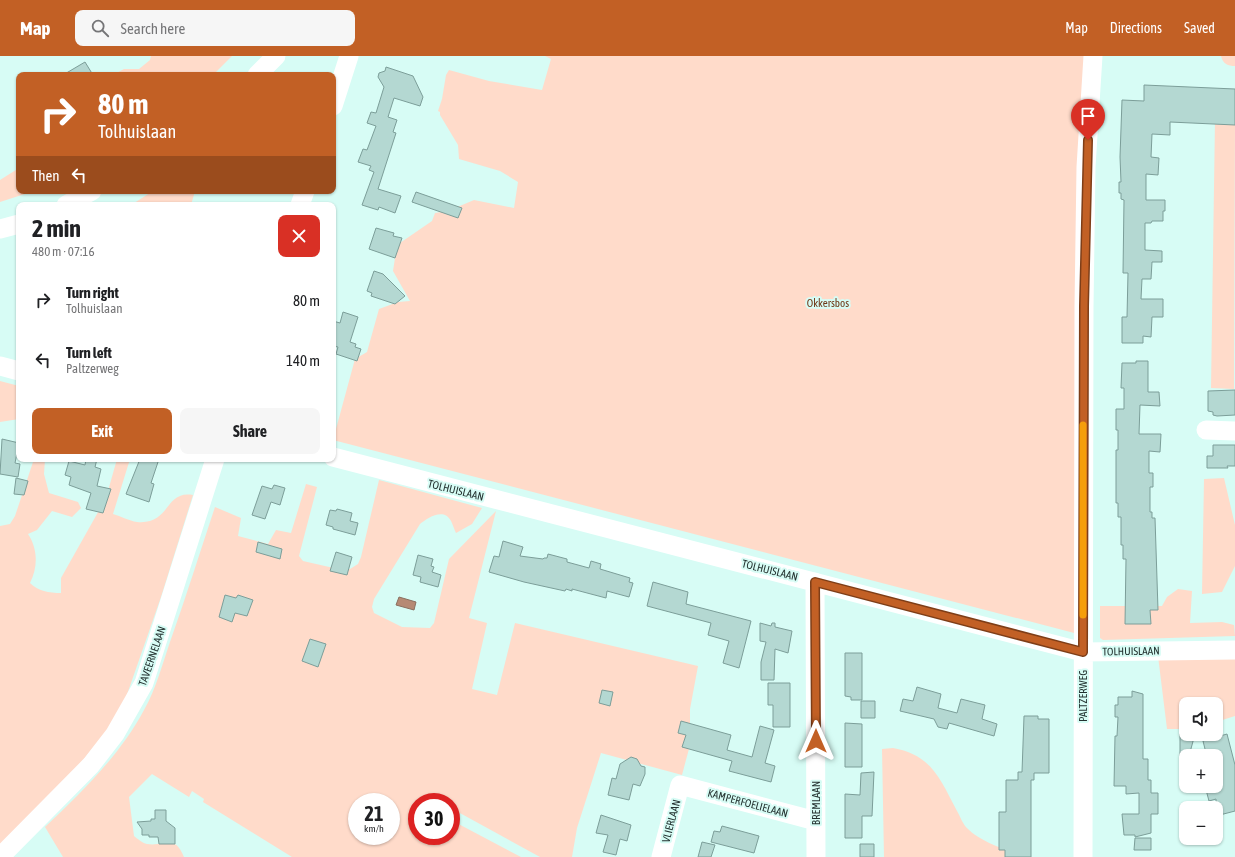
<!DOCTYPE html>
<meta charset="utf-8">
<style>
body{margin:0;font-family:"Asap Condensed",sans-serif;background:#f6f6f6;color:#202124;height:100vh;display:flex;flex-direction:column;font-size:15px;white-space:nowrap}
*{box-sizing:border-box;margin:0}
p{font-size:13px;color:#757577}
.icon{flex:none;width:22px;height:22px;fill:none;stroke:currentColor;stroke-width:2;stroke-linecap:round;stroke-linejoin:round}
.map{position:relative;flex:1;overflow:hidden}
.side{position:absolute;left:16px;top:146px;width:320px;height:260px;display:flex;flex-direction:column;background:#fff;border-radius:8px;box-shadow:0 1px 3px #0004}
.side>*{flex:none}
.top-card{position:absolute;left:16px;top:16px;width:320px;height:122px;border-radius:8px;box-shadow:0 1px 3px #0004;background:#c26025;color:#fff;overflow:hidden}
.fabs{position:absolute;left:1179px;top:641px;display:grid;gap:8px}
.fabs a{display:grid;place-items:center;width:44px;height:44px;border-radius:8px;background:#fff;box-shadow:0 1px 3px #0004;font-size:20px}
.speed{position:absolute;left:348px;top:737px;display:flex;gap:8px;font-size:20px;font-weight:700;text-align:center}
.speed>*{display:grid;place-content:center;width:52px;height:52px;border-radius:50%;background:#fff;box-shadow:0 1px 3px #0004;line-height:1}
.speed small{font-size:10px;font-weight:400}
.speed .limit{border:6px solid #d22;background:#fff;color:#111}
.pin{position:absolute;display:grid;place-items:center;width:34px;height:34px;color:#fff;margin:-41px -17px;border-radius:50% 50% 50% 0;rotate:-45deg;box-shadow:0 0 4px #0007}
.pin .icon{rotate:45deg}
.me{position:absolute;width:44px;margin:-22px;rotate:0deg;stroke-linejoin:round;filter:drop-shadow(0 0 3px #0008)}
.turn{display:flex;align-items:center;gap:14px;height:84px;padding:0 16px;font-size:18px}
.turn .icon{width:52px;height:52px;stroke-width:2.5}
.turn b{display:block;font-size:28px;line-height:34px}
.then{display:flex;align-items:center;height:38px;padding:0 16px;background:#0003;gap:8px;font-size:15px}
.round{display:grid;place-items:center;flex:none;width:42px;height:42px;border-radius:8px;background:#f6f6f6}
.overview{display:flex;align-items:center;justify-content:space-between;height:68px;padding:0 16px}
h1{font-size:24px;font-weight:700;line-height:30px}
.action{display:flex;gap:8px;margin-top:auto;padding:8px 16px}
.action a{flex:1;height:46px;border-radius:8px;background:#c26025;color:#fff;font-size:16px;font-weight:700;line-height:46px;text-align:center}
.action a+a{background:#f6f6f6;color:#202124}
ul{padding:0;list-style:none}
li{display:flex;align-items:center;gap:12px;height:60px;padding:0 16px}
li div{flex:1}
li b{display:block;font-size:15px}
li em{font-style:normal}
header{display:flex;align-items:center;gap:24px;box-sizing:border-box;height:56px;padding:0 20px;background:#c26025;color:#fff}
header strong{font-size:19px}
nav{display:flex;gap:22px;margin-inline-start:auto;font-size:14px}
.search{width:280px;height:36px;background:#f6f6f6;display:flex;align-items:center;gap:10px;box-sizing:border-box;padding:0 14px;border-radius:8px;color:#757577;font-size:15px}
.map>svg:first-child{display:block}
</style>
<header>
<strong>Map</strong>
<div class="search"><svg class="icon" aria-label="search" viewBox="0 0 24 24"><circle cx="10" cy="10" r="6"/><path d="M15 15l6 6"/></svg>Search here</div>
<nav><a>Map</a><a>Directions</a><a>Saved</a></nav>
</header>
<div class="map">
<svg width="1235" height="801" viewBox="0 0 1235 801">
<rect width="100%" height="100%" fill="#d7fcf5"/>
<path fill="#ffdbca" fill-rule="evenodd" d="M151 0H232L213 19H113L124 13H139L150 4Z
M545 0H1087L1078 578 333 384 355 303 367 296 379 253 398 246 410 245 393 215 397 189 432 165 435 157 448 155 474 144 514 152 518 126 500 115 459 103 458 89 440 59V56L438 55 442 43 446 19 449 14 489 25 542 34 551 3Z
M1221 0H1235V10C1228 10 1223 8 1221 0Z
M1215 64H1235L1234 333 1211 332Z
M19 112V135H34L0 146V124Z
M153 135H195L191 149H131Z
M0 325 19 330V363L0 366Z
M34 403H45L44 418 49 437 78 446 81 452 72 461 52 455 37 474 28 478C38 493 38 511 30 527 38 535 49 537 61 537V522L106 442 117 403H130L113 458C121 460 129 465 137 466 171 469 164 434 193 439L161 541 123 650 104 678 72 718 0 790V470L10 468 15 460Z
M1224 422 1235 469V510L1222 536 1202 538 1204 423Z
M379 424 482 452 472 468 456 477C454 473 453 469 451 465 444 451 427 462 420 468L374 543 372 551 374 557 402 571 430 572 434 567 449 503 496 455 469 562 487 567 472 633 497 639 515 567 698 610 690 653V689L682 719 601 697 577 772 572 801H540L458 756 451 759V746H417V780H451V764L521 801H292L203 746 204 743 192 735 189 741 152 718 129 741 134 780C138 783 142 787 147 788 165 791 174 777 184 801H63L45 771C82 736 120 699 144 654 156 633 162 609 170 586 186 541 200 496 215 451L241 462 238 480 268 488 276 474 291 477 306 428 317 431 299 500 303 505 338 513H350L358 508 361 501ZM357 746H391V780H357Z
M1178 533 1192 535 1190 567 1222 566 1234 569 1235 580 1103 584 1100 582V550H1162L1167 541Z
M1158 600 1235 603V660L1216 666V648H1186V673H1167Z
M893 692C932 699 940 723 957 755 960 760 963 769 968 773 980 786 1015 798 1032 801H884L882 693Z"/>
<path fill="#b68a74" stroke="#8a7060" d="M399 541 416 546 414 554 396 549Z"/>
<path fill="#b4d8d2" stroke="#7c9e99" d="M85 6 93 19H63Z
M386 11 413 20 423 41 420 50 394 42 388 61 397 64 393 76 396 77 378 133 401 140 395 157 379 151 378 154 362 149 374 116 369 114 371 110 358 106 363 93 367 94 376 70 367 67 371 56 376 57 384 31 378 21 379 17 385 15Z
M1144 29 1235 33V69L1170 66V79L1152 78 1151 101 1159 102 1158 119 1146 118V144H1165V155H1163V165H1152L1151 167H1145V194L1162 195V206H1152L1151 223H1142L1141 243H1163V261H1152L1151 281 1143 280V287H1122V261H1127L1128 217H1123L1124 144 1121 143V137H1119V126H1121L1120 101 1122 44 1144 45Z
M416 136 462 152 458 162 412 146Z
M376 172 394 177 393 180 402 182 395 202 369 193Z
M374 215 383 218 405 240 395 248 371 240 372 237 367 235Z
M343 256 358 261 350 286 356 288 355 291 361 293 357 305 336 298 338 291 333 290 335 279 333 278V265L340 267Z
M1136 305H1148V336H1159L1160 350 1140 349 1139 378H1161L1160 396 1149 395V417H1153V431H1150V456H1152V462H1155L1158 554H1150L1151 568H1125L1126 503H1123V489H1121V461H1118V447H1116V394H1118V374H1116V353H1124V332H1121L1122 307H1136Z
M1235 334V359L1217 360 1213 359V356L1208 355V335Z
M2 383 19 387 15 407 20 408 18 421 0 418Z
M1213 389H1235V410H1227L1228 412H1207V400H1213Z
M86 403H97L95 411 101 413 97 430 111 433 103 457 86 453 91 437 69 429 71 421 65 419 69 405 85 409Z
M140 403H159L151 427 154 428 149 446 126 438Z
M16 422 28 425 24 439 14 438Z
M274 429 285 432 280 449 271 446 265 463 252 459 262 430 272 433Z
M337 453 352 457 350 465 358 467 355 479 333 473V471L326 469 330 454 336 455Z
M503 485 523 491 520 500 543 503 544 502H547L548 498 567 503V506L589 512 591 505 601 508 600 513 630 522 629 526 633 527 629 541 607 535 606 542 572 533V535L566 533 565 535 524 526 489 516 494 500 499 501Z
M258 486 282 493 280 503 256 496Z
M336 496 352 501 347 519 330 515Z
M418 499 433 503 431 510 434 511 432 516 441 519 438 531 420 526 421 521 413 519Z
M653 526 688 536 686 548 751 565 739 612 723 607 729 585 708 579 711 567 647 550Z
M225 539 236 542 238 539 253 544 247 560 235 557 232 566 219 561Z
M760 567 771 570 772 567H775V571L792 575 788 597 775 593 774 624H761V606L766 586 760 585Z
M310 583 326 588 318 611 302 605Z
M845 597H862V644H851V641L845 640Z
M768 627H790V671H773V649H768Z
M917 631 941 638 938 652 957 657 961 643 985 649 982 663 997 668 994 680 949 667 947 673 938 671 934 663 900 655 903 643 913 645Z
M602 634 613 636 610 650 599 647Z
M1132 635 1143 638V703H1148V724H1151V737H1158V758H1151V777L1135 781V779H1124L1122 758H1139V737L1126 738V730H1114L1115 680H1117L1118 661H1115V649H1118V641H1132Z
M861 645H875V662H861Z
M1024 660H1038V663H1049V717H1034V724H1031V801H1005V794H999V756H1006V724H1018V716H1022Z
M681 665 731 679 727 694 752 701 760 670 774 674 765 707 775 710 771 726 729 715 732 705 682 691 686 679 678 677Z
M845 667 862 668V711H845Z
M1180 678H1195L1189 700H1180Z
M1227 678 1235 709V755L1216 760V743L1209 745 1205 730H1216V694L1206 697 1203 685Z
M631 701 637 703 641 710 645 711V718L640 730 633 728 629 744 608 739 612 722 616 723 620 708Z
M874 716 872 760H862V782H845V738L860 739 861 717Z
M155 754H166V765L175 772V788H159L158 781H149V779H142V773L137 766 151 765V763H155Z
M601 759 631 769 627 785 620 783 616 799 603 796 608 779 596 777Z
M722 770 759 780 754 797 711 786 714 775 720 776Z
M1135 782H1151V794H1134Z
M702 786 715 789 711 801H698Z
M860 788H874V801H860Z"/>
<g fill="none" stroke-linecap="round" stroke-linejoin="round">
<path stroke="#fff" stroke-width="19" d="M257 19 276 0
M333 50 349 0
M66 149 92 135
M300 149 305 135
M0 173 19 168
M0 310 19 315
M1206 374 1235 375
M333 401 1083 596 1235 594
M815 526 816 801
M0 801 91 709 115 678 144 627 215 403
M661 801 680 729 816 765
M1083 801 1084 251 1086 111 1093 0"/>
</g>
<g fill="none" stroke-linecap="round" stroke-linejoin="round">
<g stroke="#7e3e18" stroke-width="10">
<path id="route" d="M816 685 815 526 1083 596 1084 250 1088 84"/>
</g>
<use href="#route" stroke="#c26025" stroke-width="7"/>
<path stroke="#f59e0b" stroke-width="7" d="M1083 559V369"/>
</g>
<g text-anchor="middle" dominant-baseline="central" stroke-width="4" stroke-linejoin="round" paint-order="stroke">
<g font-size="11" fill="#6d3412" stroke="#d7fcf5">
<text x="828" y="247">Okkersbos</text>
</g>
<g font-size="11" fill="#243230" stroke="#d7fcf5">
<text transform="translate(456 434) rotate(14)">TOLHUISLAAN</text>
<text transform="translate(770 514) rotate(14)">TOLHUISLAAN</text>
<text transform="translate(1131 595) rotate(-1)">TOLHUISLAAN</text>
<text transform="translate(152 600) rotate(-71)">TAVEERNELAAN</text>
<text transform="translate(1083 640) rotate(-90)">PALTZERWEG</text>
<text transform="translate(748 747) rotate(15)">KAMPERFOELIELAAN</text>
<text transform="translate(816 747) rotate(-90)">BREMLAAN</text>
<text transform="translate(671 765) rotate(-75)">VLIERLAAN</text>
</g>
</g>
</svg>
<div class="fabs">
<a><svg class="icon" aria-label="sound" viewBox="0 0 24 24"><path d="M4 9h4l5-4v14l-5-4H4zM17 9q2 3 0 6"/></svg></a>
<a>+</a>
<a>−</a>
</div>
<div class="speed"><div>21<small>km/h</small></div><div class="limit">30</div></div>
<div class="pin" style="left:1088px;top:84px;background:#d93025"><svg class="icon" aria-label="arrive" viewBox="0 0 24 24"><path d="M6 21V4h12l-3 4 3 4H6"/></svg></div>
<svg class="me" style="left:816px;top:685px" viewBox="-20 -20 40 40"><path d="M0-17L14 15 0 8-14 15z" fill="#c26025" stroke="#fff" stroke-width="4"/></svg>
<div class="top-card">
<div class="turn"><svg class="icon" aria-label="right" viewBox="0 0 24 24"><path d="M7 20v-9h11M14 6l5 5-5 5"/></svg><div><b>80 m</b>Tolhuislaan</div></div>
<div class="then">Then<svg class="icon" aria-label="left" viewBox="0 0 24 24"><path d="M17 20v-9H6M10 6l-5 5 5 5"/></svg></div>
</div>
<section class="side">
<div class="overview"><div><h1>2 min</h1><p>480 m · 07:16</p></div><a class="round" style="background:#d93025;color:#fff"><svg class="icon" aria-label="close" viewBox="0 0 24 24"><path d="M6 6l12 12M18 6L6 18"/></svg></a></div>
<ul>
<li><svg class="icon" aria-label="right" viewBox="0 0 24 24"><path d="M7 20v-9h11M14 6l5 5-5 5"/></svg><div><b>Turn right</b><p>Tolhuislaan</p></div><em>80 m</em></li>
<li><svg class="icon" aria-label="left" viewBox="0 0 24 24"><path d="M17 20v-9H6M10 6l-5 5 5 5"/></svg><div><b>Turn left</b><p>Paltzerweg</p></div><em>140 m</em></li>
</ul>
<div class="action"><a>Exit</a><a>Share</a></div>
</section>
</div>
